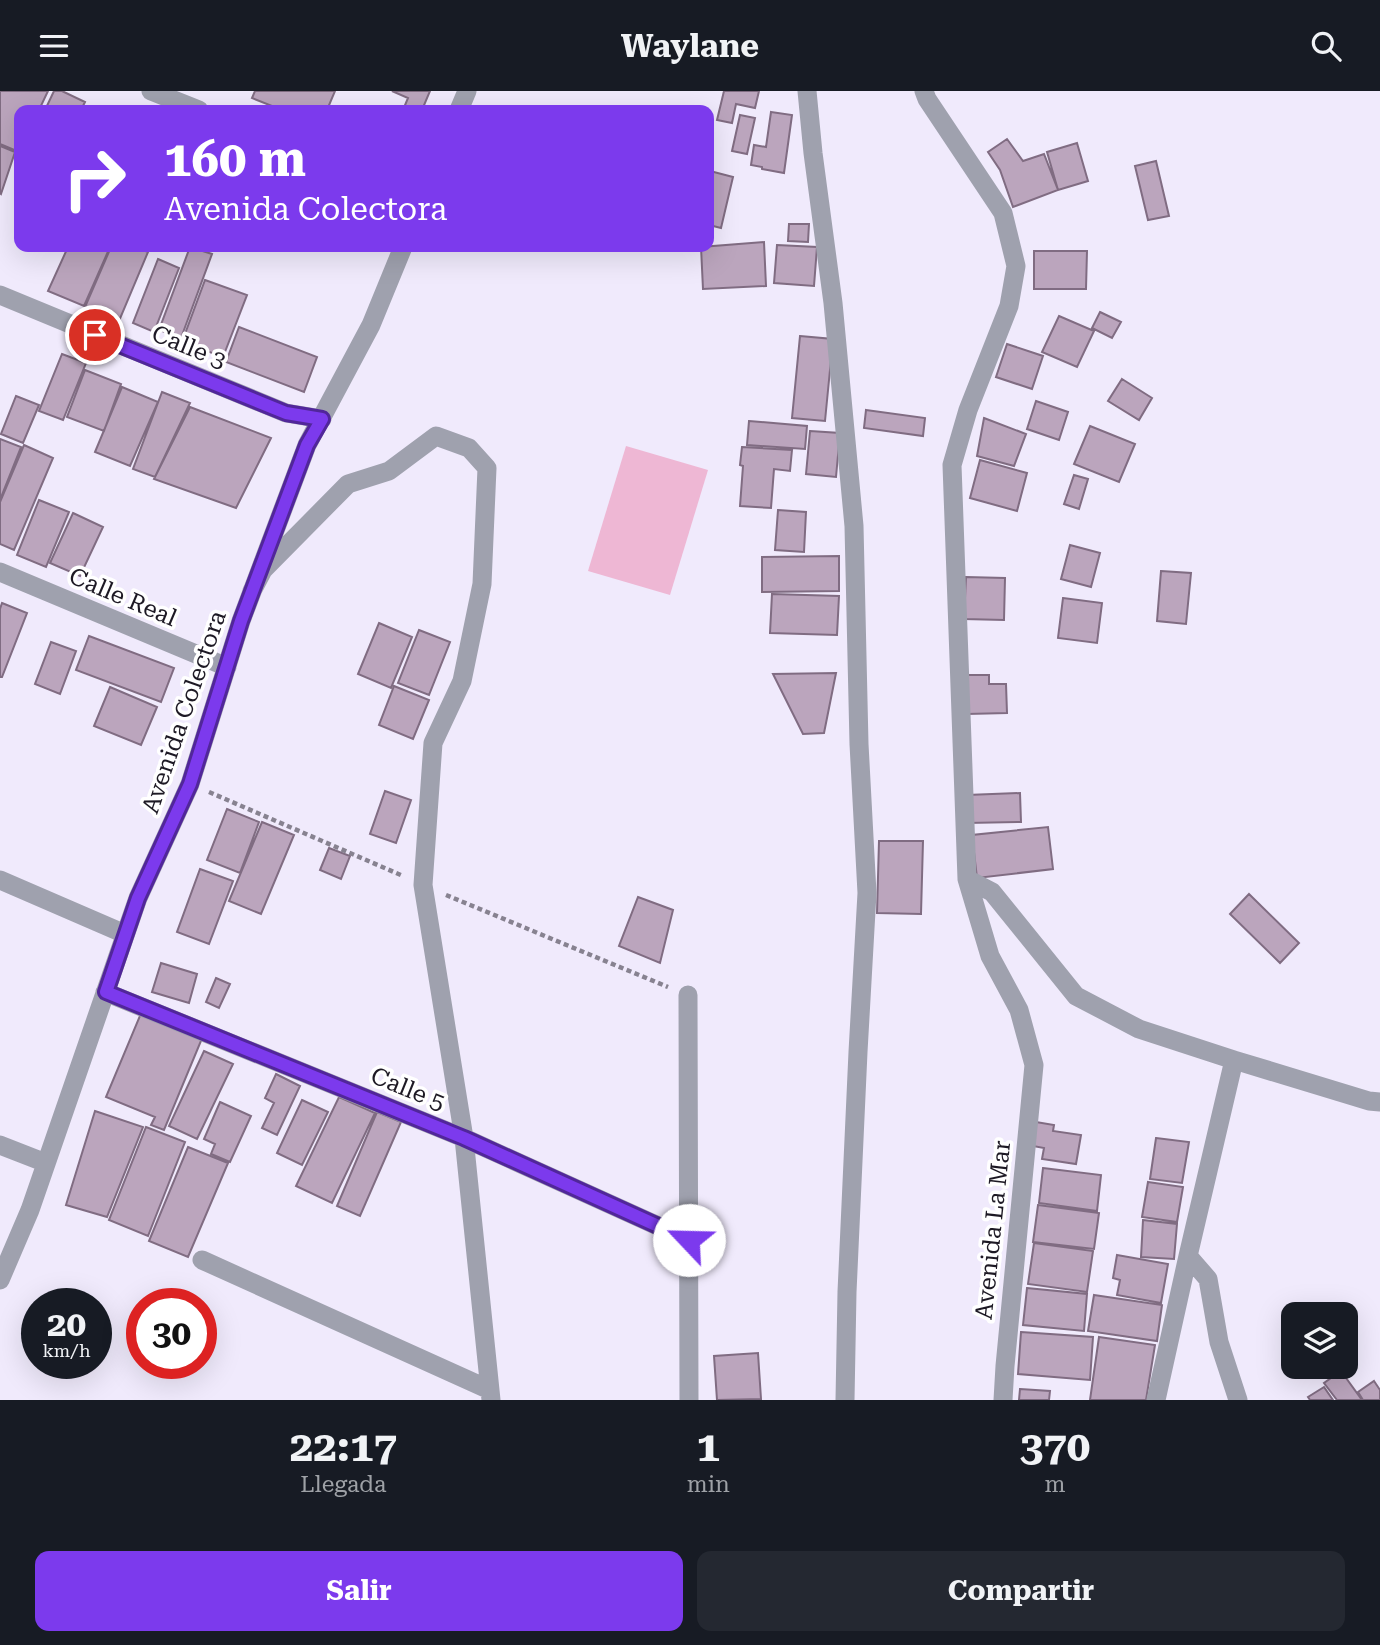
<!DOCTYPE html>
<html lang="es">
<style>
body{margin:0;font-family:"Roboto Serif",serif;background:#242831;color:#f1f3f6;height:100vh;display:flex;flex-direction:column;font-size:26px;white-space:nowrap}
*{box-sizing:border-box;margin:0}
p{font-size:23px;color:#9ea1a6}
.icon{flex:none;width:38px;height:38px;fill:none;stroke:currentColor;stroke-width:2;stroke-linecap:round;stroke-linejoin:round}
.map{position:relative;height:1309px;overflow:hidden}
.side{display:flex;flex-direction:column;background:#171b24;flex:1}
.side>*{flex:none}
.hud{position:absolute;left:14px;top:14px;width:700px;height:147px;border-radius:14px;box-shadow:0 7px 28px #0002;background:#7c3aed;color:#fff;overflow:hidden}
.buttons{position:absolute;left:1281px;top:1211px;display:grid;gap:14px}
.buttons a{display:grid;place-items:center;width:77px;height:77px;border-radius:14px;background:#171b24;box-shadow:0 7px 28px #0002;font-size:35px}
.speed{position:absolute;left:21px;top:1197px;display:flex;gap:14px;font-size:35px;font-weight:700;text-align:center}
.speed>*{display:grid;place-content:center;width:91px;height:91px;border-radius:50%;background:#171b24;box-shadow:0 7px 28px #0002;line-height:1}
.speed small{font-size:18px;font-weight:400}
.speed .limit{border:10px solid #d22;background:#fff;color:#111}
.pin{position:absolute;display:grid;place-items:center;width:60px;height:60px;color:#fff;margin:-30px;border:4px solid #fff;border-radius:50%;box-shadow:0 2px 7px #0007}
.me{position:absolute;width:77px;margin:-38px;rotate:294deg;stroke-linejoin:round;filter:drop-shadow(0 0 5px #0008)}
.turn{display:flex;align-items:center;gap:24px;height:147px;padding:0 35px;font-size:32px}
.turn .icon{width:91px;height:91px;stroke-width:2.5}
.turn b{display:block;font-size:49px;line-height:60px}
.eta{display:flex;justify-content:space-evenly;align-items:center;height:119px;text-align:center}
.eta b{font-size:42px;font-weight:700;line-height:49px}
.button{display:flex;gap:14px;margin-top:auto;padding:14px 35px}
.button a{flex:1;height:80px;border-radius:14px;background:#7c3aed;color:#fff;font-size:28px;font-weight:700;line-height:80px;text-align:center}
.button a+a{background:#242831;color:#f1f3f6}
header{display:flex;justify-content:space-between;align-items:center;height:91px;padding:0 35px;background:#171b24;font-size:32px;font-weight:700}
.map>svg:first-child{display:block}
</style>
<header><svg class="icon" aria-label="menu" viewBox="0 0 24 24"><path d="M4 6h16M4 12h16M4 18h16"/></svg>Waylane<svg class="icon" aria-label="search" viewBox="0 0 24 24"><circle cx="10" cy="10" r="6"/><path d="M15 15l6 6"/></svg></header>
<div class="map">
<svg width="1380" height="1309" viewBox="0 0 1380 1309">
<rect width="100%" height="100%" fill="#f0eafc"/>
<path fill="#eeb7d4" d="M626 355 708 379 670 504 588 480Z"/>
<path fill="#bba5bd" stroke="#806c82" stroke-width="2" d="M0 0H48L39 19H19V61L0 53Z
M54 0H62L85 11 81 19H45Z
M255 0H335L327 19H282L252 7Z
M392 0H430L422 19H403L408 7Z
M724 0H759L755 17 736 13 732 32 717 29Z
M771 21 792 24 784 82 762 78V76L751 74 754 54 766 56Z
M740 24 755 27 747 63 732 60Z
M1007 48 1023 70 1044 63 1058 99 1013 116 1000 79 988 61Z
M1077 52 1088 90 1058 99 1047 61Z
M0 55 15 61 1 103 0 102Z
M1156 70 1169 125 1148 129 1135 75Z
M710 80 733 86 721 137 709 134Z
M789 133H809L808 151 788 150Z
M764 151 766 195 703 198 701 156Z
M777 154 817 156 814 195 774 192Z
M68 156H110L84 215 48 200Z
M111 156H136L148 161 119 230 85 216Z
M190 156 212 163 181 247 159 239Z
M1034 160H1087L1086 198H1034Z
M158 168 179 177 154 241 133 232Z
M205 189 247 204 223 266 182 251Z
M1100 221 1121 231 1112 247 1092 237Z
M1059 225 1094 240 1077 276 1042 261Z
M239 236 317 266 304 301 226 271Z
M800 245 833 248 825 330 792 327Z
M1007 253 1043 265 1032 298 996 286Z
M62 263 86 272 63 329 39 320Z
M85 279 121 293 104 340 67 326Z
M1122 288 1152 307 1139 329 1108 310Z
M122 296 158 311 130 375 95 361Z
M162 301 190 312 155 386 133 378Z
M16 305 39 314 23 352 1 343Z
M1036 310 1068 321 1059 349 1027 338Z
M190 316 271 347 236 417 154 388Z
M866 319 925 327 923 345 864 337Z
M984 327 1026 343 1014 375 977 365Z
M749 330 807 335 805 358 747 354Z
M1090 335 1135 353 1119 391 1074 373Z
M810 340 840 342 836 386 806 383Z
M0 348 21 356 0 409Z
M24 354 53 367 14 459 0 453V411Z
M742 356 792 359 790 380 774 378 771 417 740 415 743 375 740 374Z
M980 369 1027 382 1017 420 970 407Z
M1074 384 1088 388 1079 418 1064 413Z
M39 409 69 421 46 476 17 464Z
M778 419 806 421 804 461 775 459Z
M73 422 103 436 80 485 50 472Z
M1070 454 1100 462 1091 496 1061 488Z
M839 465V500L762 501V466Z
M1161 480 1191 482 1186 533 1157 530Z
M966 486 1005 487 1004 529 964 528Z
M772 503 839 505 837 544 770 542Z
M1063 507 1102 512 1097 552 1058 547Z
M2 512 27 522 2 586H0V518Z
M379 532 412 546 391 597 358 583Z
M419 539 450 551 429 604 398 592Z
M89 545 174 577 161 611 76 579Z
M51 551 76 560 60 603 35 593Z
M836 582 824 642 803 643 773 583Z
M966 584H989V593H1006L1007 622 967 623Z
M394 595 429 609 413 648 379 634Z
M110 596 157 616 141 654 94 635Z
M385 700 411 709 396 752 370 743Z
M1020 702 1021 731 967 732V704Z
M227 718 259 731 240 782 207 769Z
M262 731 294 744 261 823 229 810Z
M1048 736 1053 778 977 787 972 744Z
M879 750H923L921 823 877 822Z
M329 757 350 765 341 788 320 779Z
M200 778 233 790 209 853 177 841Z
M1249 803 1299 852 1280 872 1230 823Z
M638 806 673 819 660 872 619 855Z
M161 872 197 883 189 912 152 901Z
M216 887 230 893 219 917 206 911Z
M142 920 203 945 164 1039 151 1034 155 1026 106 1006Z
M204 960 233 973 197 1048 169 1035Z
M276 983 300 995 277 1044 262 1037 274 1012 265 1007Z
M339 1006 375 1022 332 1112 296 1095Z
M302 1009 328 1021 302 1074 277 1062Z
M220 1011 251 1025 230 1071 211 1063 215 1053 204 1048Z
M95 1020 143 1036 107 1126 66 1114Z
M377 1021 401 1031 360 1125 337 1115Z
M1036 1031 1054 1034 1053 1040 1081 1044 1076 1073 1042 1068 1044 1057 1033 1055Z
M146 1036 185 1051 148 1145 109 1129Z
M1156 1047 1189 1051 1182 1092 1150 1088Z
M188 1056 228 1072 188 1166 149 1150Z
M1043 1077 1101 1084 1097 1120 1039 1112Z
M1148 1091 1183 1096 1177 1131 1142 1126Z
M1038 1114 1099 1122 1094 1158 1033 1151Z
M1143 1129 1177 1133 1174 1168 1141 1166Z
M1034 1152 1093 1160 1087 1201 1028 1193Z
M1117 1164 1168 1173 1161 1212 1117 1204 1120 1189 1113 1187Z
M1027 1197 1087 1203 1084 1240 1023 1234Z
M1094 1204 1162 1214 1157 1250 1088 1240Z
M1021 1241 1093 1246 1090 1289 1018 1283Z
M1099 1246 1155 1254 1146 1309H1090Z
M758 1262 761 1308 717 1309 714 1265Z
M1341 1280 1362 1309H1337L1324 1292Z
M1374 1290 1380 1299V1309H1363L1358 1301Z
M1324 1296 1333 1309H1310L1308 1306Z
M1020 1298 1050 1300 1049 1309H1019Z"/>
<g fill="none" stroke-linecap="round" stroke-linejoin="round">
<path stroke="#878290" stroke-width="4.5" stroke-dasharray="5 3.5" stroke-linecap="butt" d="M209 701 403 785
M446 804 668 896"/>
<path stroke="#9fa1ae" stroke-width="19" d="M151 0 199 19
M807 0 813 62 833 212 854 435 859 653 867 802 858 961 847 1201 845 1309
M924 0 927 8 1003 122 1016 175 1009 215 968 319 952 374 967 788 990 865 1019 919 1034 974 1005 1275 1003 1309
M459 19 467 0
M0 204 286 322 322 328
M0 481 227 576
M252 500 263 479 348 393 389 380 436 345 469 357 487 377 482 493 462 590 433 652 423 794 464 1047 491 1309
M967 788 992 801 1076 905 1139 938 1234 969 1188 1165 1156 1309
M0 789 125 843
M105 901 464 1047 689 1149
M688 904 689 1309
M1234 969 1369 1010 1380 1011
M0 1054 46 1072
M1188 1165 1208 1188 1219 1251 1238 1309
M202 1169 490 1299
M0 1189 30 1119 138 807 190 693 241 530 307 354 371 234 403 156"/>
</g>
<g fill="none" stroke-linecap="round" stroke-linejoin="round">
<g stroke="#51269a" stroke-width="18">
<path id="route" d="M95 244 286 322 322 328 307 354 241 530 190 693 138 807 106 901 464 1047 689 1149"/>
</g>
<use href="#route" stroke="#7c3aed" stroke-width="12"/>
</g>
<g text-anchor="middle" dominant-baseline="central" stroke-width="7" stroke-linejoin="round" paint-order="stroke">
<g font-size="24" fill="#1d1924" stroke="#fff">
<text transform="translate(189 256) rotate(22)">Calle 3</text>
<text transform="translate(123 506) rotate(23)">Calle Real</text>
<text transform="translate(184 621) rotate(-71)">Avenida Colectora</text>
<text transform="translate(408 998) rotate(22)">Calle 5</text>
<text transform="translate(993 1139) rotate(-84)">Avenida La Mar</text>
</g>
</g>
</svg>
<div class="buttons">
<a><svg class="icon" aria-label="layers" viewBox="0 0 24 24"><path d="M12 4l9 5-9 5-9-5zM3 14l9 5 9-5"/></svg></a>
</div>
<div class="speed"><div>20<small>km/h</small></div><div class="limit">30</div></div>
<div class="pin" style="left:95px;top:244px;background:#d93025"><svg class="icon" aria-label="arrive" viewBox="0 0 24 24"><path d="M6 21V4h12l-3 4 3 4H6"/></svg></div>
<svg class="me" style="left:689px;top:1149px" viewBox="-20 -20 40 40"><circle r="19" fill="#fff"/><path d="M0-13L10 11 0 6-10 11z" fill="#7c3aed"/></svg>
<div class="hud">
<div class="turn"><svg class="icon" aria-label="right" viewBox="0 0 24 24"><path d="M7 20v-9h11M14 6l5 5-5 5"/></svg><div><b>160 m</b>Avenida Colectora</div></div>
</div>
</div>
<section class="side">
<div class="eta">
<div><b>22:17</b><p>Llegada</p></div>
<div><b>1</b><p>min</p></div>
<div><b>370</b><p>m</p></div>
</div>
<div class="button"><a>Salir</a><a>Compartir</a></div>
</section>
